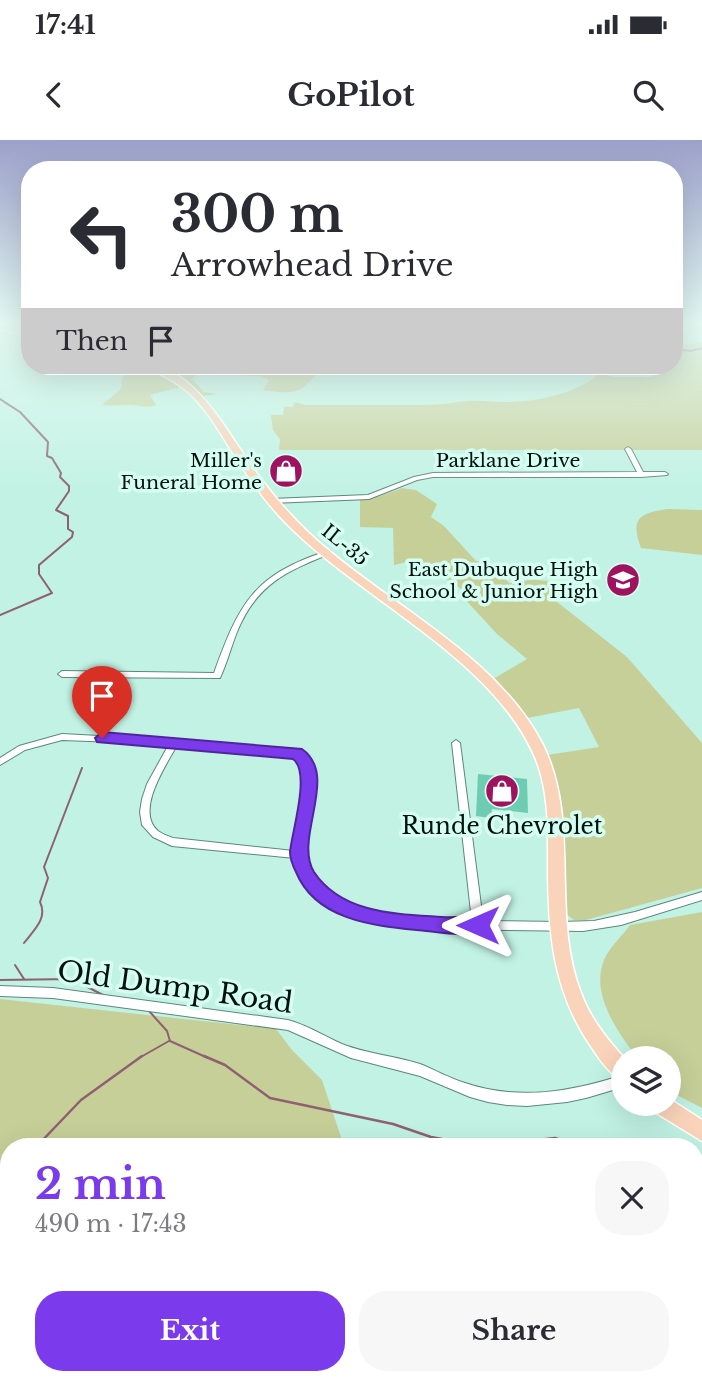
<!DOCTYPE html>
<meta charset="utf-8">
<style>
body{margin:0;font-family:"Libre Baskerville",serif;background:#f7f7f7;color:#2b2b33;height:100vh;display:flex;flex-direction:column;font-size:26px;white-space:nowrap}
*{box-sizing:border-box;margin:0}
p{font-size:23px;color:#7c7c81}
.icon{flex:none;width:38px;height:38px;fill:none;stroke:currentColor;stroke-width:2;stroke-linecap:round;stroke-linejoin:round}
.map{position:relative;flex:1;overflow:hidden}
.panel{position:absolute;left:0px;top:998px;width:704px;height:247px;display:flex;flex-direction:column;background:#fff;border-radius:28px 28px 0 0;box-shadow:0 7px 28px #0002}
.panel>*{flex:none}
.guide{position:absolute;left:21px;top:21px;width:662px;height:214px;border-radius:28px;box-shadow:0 7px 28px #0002;background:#fff;color:#2b2b33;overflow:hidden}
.tools{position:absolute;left:611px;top:906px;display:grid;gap:14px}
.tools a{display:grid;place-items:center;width:70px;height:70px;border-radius:50%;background:#fff;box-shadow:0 7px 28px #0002;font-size:35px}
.pin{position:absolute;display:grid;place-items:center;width:60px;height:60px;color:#fff;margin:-72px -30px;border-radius:50% 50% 50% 0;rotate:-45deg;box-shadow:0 0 7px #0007}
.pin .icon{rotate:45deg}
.me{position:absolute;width:77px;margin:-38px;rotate:270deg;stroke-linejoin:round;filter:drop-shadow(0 0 5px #0008)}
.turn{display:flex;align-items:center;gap:24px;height:147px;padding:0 35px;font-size:32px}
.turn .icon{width:91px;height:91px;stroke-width:2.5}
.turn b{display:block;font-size:49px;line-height:60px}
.then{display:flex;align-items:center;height:66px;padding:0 35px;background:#0003;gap:14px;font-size:26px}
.round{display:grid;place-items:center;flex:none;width:74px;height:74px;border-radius:28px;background:#f7f7f7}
.headline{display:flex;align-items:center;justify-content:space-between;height:119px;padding:0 35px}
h1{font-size:42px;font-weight:700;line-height:52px;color:#7c3aed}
.button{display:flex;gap:14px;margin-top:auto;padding:14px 35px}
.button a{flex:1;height:80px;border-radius:28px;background:#7c3aed;color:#fff;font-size:28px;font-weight:700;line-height:80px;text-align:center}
.button a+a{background:#f7f7f7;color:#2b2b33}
.status{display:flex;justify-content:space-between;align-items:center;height:49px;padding:0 35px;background:#fff;direction:ltr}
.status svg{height:19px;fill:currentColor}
header{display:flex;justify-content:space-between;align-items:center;height:91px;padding:0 35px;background:#fff;font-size:32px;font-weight:700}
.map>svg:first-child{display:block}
</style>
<div class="status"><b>17:41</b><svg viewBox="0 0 49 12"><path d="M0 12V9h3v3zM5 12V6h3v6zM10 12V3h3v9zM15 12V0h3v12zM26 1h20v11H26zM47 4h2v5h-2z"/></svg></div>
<header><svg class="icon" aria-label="back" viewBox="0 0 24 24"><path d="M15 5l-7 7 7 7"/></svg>GoPilot<svg class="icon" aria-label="search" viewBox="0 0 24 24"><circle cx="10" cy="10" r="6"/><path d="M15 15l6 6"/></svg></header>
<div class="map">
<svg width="702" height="1243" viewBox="0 0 702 1243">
<rect width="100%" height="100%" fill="#c1f2e3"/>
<path fill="#c7cf98" d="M702 190V310H279L280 299 273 290 271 275H283L284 267H293L294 262 306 265H426C441 265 453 262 468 261 481 260 494 262 507 262 538 262 571 254 596 237L593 226H600L606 235 613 237H651L660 230V226H674V207L702 202Z
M133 226H147L184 246 150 255 156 265C145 269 136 264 126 265 118 265 112 266 102 265L121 249 123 236Z
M159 226 181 229 196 226H328C318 231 314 237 307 244 297 256 276 252 263 250L269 240 260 236 196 235 192 239 204 252 218 254 203 256 186 240Z
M402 348 416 350 437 364 431 377 444 386 476 421 490 422 509 443C530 439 553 436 570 453L552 458 627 517 702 603V748L586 780H574L566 774 563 677 560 654 547 615 599 607 579 568 527 578 493 539 527 519 497 494 462 456 468 453 415 420 394 425 393 388 360 387V359L380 356Z
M668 369 702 370V415L641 408C630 379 639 373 668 369Z
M702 772V968L669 951 668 919H638C618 892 590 855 604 820 609 808 622 796 630 785Z
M0 859 276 889 292 910 322 940 344 1006H9V1236H545L565 1243H0Z"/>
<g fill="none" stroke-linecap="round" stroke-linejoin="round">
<path stroke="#8f6072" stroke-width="2" d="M674 209 691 211 702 208
M0 259 20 272 48 302 47 316 52 318 61 333 60 337 69 346V351L56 370 68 376V389L73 392 72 397 39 425V434L52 453 0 475
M24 803C34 790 48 778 40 762L48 738 44 727 82 628
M15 825 24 839
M0 840 72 839 103 855
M149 871 167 891 170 901 208 918
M139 918 169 901"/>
<path stroke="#8f6072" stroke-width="2.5" d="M204 916 225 925 270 958 393 984 431 997 480 1006
M37 1006 81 960 142 916
M485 1006 555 998 573 1004 635 1001 645 1006
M695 1030 702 1034
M0 1079 9 1060"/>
</g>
<path fill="#6eccb3" d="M478 634 527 639 528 673 492 669 491 678 476 676Z"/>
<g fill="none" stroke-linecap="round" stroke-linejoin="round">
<g stroke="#5b887b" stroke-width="2">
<path id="street" d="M628 307 631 309 643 332H665L668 334 667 335 641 337H433L417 340 369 359 271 363 268 361 271 359 368 355 414 337 433 333 637 332 625 309Z
M327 411 329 412V414C285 432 256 445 237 492 231 507 227 523 220 538L62 537 58 534 62 531 214 533C239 464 253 435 327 411Z
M62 594 174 600 299 611C303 615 307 618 310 623 323 651 302 684 304 713 304 722 309 729 313 737 341 782 426 781 472 781L452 603 456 600 460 603 483 781 560 782 594 781 635 772 702 752V760L621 785 583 791 420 789 390 785 361 779 331 766 311 750 296 725 295 718 172 706 153 697 142 685 140 672 142 659 147 644 168 606 117 602 62 600 25 610 0 625V618L19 606ZM176 607 294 616C295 618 300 622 301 624 311 643 296 689 294 711L173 698C168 696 162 694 158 691 135 671 165 627 176 607Z
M0 846 53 848 288 880C307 885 324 896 342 904 367 914 395 916 420 924 435 930 449 938 465 943 518 961 571 952 623 935V947L586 958 567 962 527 966 507 965 488 962 470 957 420 936 351 918 288 890 53 858 0 856Z"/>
</g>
<g stroke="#fff" stroke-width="3">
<path id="primary" d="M0 185 30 192V196L0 189Z
M148 226C184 224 219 276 236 303 264 346 293 382 333 414 402 471 501 522 543 605 581 682 550 773 581 853 590 878 607 899 625 919L623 940C608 934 597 915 588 902 552 847 548 788 548 725 548 691 549 657 538 625 500 521 361 460 286 383 268 365 254 345 240 324 224 300 210 272 188 252 176 241 161 236 148 226Z
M668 958 702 980V1001L653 971 650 964H668Z"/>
</g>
<use href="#street" fill="#fff" fill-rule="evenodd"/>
<use href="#primary" fill="#fad4ba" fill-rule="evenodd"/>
</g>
<linearGradient id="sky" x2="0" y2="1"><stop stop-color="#9ca0ca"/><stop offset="0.51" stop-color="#e3f9f2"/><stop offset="1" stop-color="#e3f9f2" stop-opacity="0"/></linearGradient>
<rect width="702" height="358" fill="url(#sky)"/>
<path fill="#7c3aed" stroke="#51269a" stroke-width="2" d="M102 592 302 609C340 636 293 698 314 732 342 774 397 774 442 777 456 778 471 775 485 779L488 785 485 791C467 797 444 793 426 791 380 786 317 783 296 732 293 726 290 718 290 712 292 691 311 632 293 619L97 602 95 598Z"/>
<defs>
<g id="shop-disc" transform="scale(1.75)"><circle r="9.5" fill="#9e125f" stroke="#d6fdf1"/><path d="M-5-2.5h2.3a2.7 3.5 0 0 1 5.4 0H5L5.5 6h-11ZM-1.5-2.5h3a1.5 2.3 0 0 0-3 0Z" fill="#fff"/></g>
<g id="school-disc" transform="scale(1.75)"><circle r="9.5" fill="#9e125f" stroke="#d6fdf1"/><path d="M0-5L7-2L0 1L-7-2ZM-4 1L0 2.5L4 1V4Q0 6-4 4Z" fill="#fff"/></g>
</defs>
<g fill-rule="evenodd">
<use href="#shop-disc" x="286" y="331"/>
<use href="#school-disc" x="623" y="440"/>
<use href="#shop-disc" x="502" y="651"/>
</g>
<g text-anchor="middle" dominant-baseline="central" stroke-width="7" stroke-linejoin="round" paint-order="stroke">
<g font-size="19" fill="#02120d" stroke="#d6fdf1" text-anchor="end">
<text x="262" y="320">Miller's<tspan x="262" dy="22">Funeral Home</tspan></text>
<text x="598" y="429">East Dubuque High<tspan x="598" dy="22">School &amp; Junior High</tspan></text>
</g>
<g font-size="19" fill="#02120d" stroke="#d6fdf1">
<text x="508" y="320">Parklane Drive</text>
<text transform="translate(345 405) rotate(39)">IL-35</text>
</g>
<g font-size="23" fill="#02120d" stroke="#d6fdf1">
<text x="502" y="686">Runde Chevrolet</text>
</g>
<g font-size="28" fill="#02120d" stroke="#d6fdf1">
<text transform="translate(175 847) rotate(8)">Old Dump Road</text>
</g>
</g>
</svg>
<div class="tools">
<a><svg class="icon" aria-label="layers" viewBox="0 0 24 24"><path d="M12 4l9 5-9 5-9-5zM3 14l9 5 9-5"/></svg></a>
</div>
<div class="pin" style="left:102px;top:598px;background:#d93025"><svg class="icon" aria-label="arrive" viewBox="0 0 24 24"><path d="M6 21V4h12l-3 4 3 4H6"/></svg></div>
<svg class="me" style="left:478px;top:785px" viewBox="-20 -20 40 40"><path d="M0-17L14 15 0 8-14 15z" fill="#7c3aed" stroke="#fff" stroke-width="4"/></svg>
<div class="guide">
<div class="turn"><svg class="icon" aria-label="left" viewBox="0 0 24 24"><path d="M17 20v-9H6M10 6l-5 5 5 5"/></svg><div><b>300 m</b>Arrowhead Drive</div></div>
<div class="then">Then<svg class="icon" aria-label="arrive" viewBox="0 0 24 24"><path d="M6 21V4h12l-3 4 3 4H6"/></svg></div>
</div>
<section class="panel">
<div class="headline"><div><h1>2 min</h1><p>490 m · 17:43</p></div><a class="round"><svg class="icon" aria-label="close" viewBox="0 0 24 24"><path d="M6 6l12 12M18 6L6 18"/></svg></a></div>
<div class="button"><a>Exit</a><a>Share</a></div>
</section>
</div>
